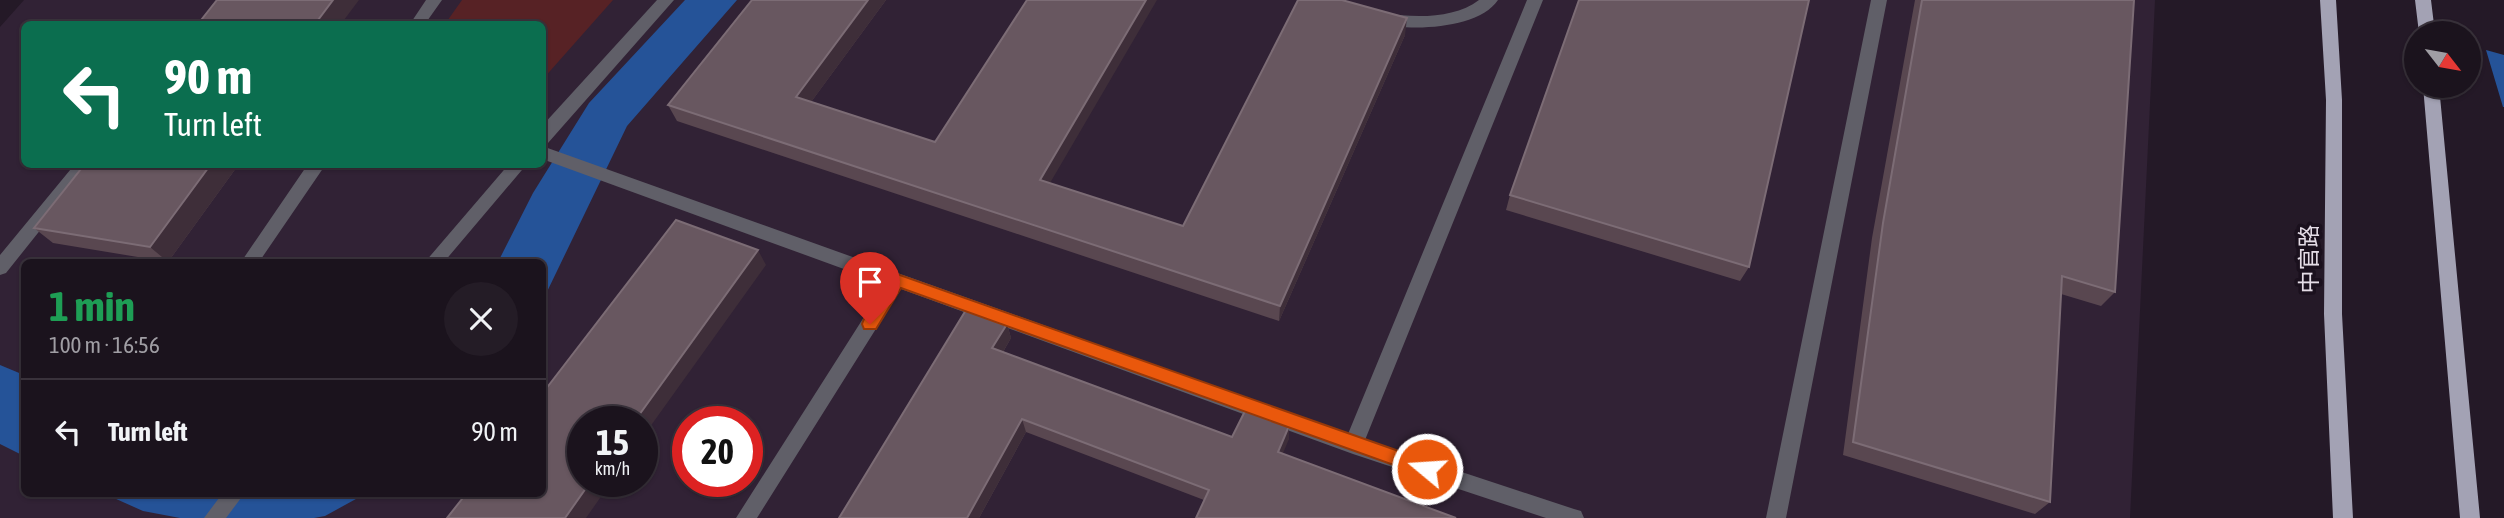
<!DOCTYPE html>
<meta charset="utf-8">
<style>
body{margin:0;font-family:"Asap Condensed","Noto Sans SC",sans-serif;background:#241c26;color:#f1f3f6;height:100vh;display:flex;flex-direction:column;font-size:26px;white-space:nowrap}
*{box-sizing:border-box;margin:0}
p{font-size:23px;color:#a09ea4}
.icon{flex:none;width:38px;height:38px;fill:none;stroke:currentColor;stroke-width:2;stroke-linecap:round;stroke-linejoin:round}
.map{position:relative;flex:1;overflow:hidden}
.side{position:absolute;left:21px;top:259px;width:525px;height:238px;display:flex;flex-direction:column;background:#1b131d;border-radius:10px;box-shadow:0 2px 5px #0004,0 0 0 2px #39323b}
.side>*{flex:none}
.banner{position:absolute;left:21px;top:21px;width:525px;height:147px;border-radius:10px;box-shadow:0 2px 5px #0004,0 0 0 2px #39323b;background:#0b6e4f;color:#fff;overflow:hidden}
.needle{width:46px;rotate:121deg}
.buttons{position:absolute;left:2404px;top:21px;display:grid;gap:14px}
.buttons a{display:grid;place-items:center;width:77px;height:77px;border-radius:50%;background:#1b131d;box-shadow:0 2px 5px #0004,0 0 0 2px #39323b;font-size:35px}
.speed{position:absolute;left:567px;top:406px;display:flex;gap:14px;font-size:35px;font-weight:700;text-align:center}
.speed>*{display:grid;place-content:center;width:91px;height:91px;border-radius:50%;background:#1b131d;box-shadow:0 2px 5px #0004,0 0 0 2px #39323b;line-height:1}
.speed small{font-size:18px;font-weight:400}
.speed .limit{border:10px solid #d22;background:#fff;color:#111}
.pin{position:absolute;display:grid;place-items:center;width:60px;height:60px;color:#fff;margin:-72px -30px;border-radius:50% 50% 50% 0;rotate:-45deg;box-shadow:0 0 7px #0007}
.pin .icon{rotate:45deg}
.me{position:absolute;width:77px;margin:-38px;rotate:288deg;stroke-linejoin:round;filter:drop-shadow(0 0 5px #0008)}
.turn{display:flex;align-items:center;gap:24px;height:147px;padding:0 28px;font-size:32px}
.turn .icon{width:91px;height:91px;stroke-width:2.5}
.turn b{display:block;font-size:49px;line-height:60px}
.round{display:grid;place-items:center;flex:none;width:74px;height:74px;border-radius:37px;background:#241c26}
.overview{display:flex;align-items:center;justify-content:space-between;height:119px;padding:0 28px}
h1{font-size:42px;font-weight:700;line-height:52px;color:#1e9e55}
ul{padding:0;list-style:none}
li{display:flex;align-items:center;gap:21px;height:105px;padding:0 28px;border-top:2px solid #39323b}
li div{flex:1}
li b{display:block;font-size:26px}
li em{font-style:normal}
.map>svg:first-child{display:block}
</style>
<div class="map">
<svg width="2504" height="518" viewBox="0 0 2504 518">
<rect width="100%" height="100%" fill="#241927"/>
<path fill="#312235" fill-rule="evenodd" d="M24 0H2155L2130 518H0V27ZM24 24H542V164H24ZM24 262H542V494H24ZM583 422H642V481H583ZM688 422H747V481H688Z"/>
<path fill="#572225" d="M462 0H613L543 79 542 24H445Z"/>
<path fill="#255398" d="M685 0H737L627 126 543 300 542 262H498L533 193 589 103Z
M2486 50 2504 55V107H2503Z
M0 365 24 375V456L0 444Z
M105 494H365L325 516 314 518H180L143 511Z"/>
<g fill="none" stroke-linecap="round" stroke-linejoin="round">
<path fill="#605f68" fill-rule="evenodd" d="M426 0H442L425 24H410Z
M657 0H674L548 143 542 144V126Z
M1479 0H1498C1479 29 1409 32 1379 23L1376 19 1384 13C1414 18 1454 19 1479 0Z
M1527 0H1543L1365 440 1574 509 1581 511 1584 518H1546L1353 454 901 289 757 518H736L885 284 542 159V146L1348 434Z
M1871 0H1887L1786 518H1766Z
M75 164H93L6 273 0 275V255Z
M308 164H326L259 262H241Z
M509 164H527L444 262H425Z
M222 494H244L226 518H204Z"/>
<path fill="#a3a2b4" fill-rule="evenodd" d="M2320 0H2336L2342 100V314L2353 518H2333L2324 314 2326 100Z
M2415 0H2431L2435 33H2419Z
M2423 86H2439L2480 518H2460Z"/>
</g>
<path fill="#594750" d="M752 0H886L811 102 1050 183 1183 226 1405 35 1279 321 677 121 668 105Z
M1915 0H2134L2115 292 2101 306 2061 294 2050 502 2035 514 1843 455 1872 238Z
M85 164H239L168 262 53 243 34 228Z
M1510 195 1749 267 1740 281 1506 210Z
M1007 324 1011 338 1003 352 1232 437 1289 439 1204 500 1026 432 979 518H839Z"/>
<path fill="#3e2e39" d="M333 0H359L341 24H315Z
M868 0H886L803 113 796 97Z
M1146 0H1157L1043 195 1040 180Z
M1407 18 1405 35 1279 321 1280 306Z
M211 164H239L168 262 150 247Z
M758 250 766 265 642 438V422H634Z
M1007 324 1011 338 997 362 992 348Z
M1022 419 1026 432 979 518H967Z
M1289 426V439L1278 465V452Z
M591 481H612L586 518H565Z"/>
<path fill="#685760" stroke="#7c6c75" stroke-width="2" d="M217 0H333L315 24H198Z
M752 0H868L796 97 935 142 1027 0H1146L1040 180 1183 226 1298 0H1342L1407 18 1280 306 668 105Z
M1579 0H1809L1749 267 1510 195Z
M1922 0H2134L2115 292 2062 276 2050 502 1853 442 1883 223Z
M85 164H211L150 247 34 228Z
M676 220 758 250 634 422H583V481H591L565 518H447L466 494H542V394Z
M966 310 1007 324 992 348 1232 437 1245 411 1289 426 1278 452 1456 518H1196L1209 490 1022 419 967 518H839Z"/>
<path fill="#ea580c" stroke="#983908" stroke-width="2" d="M897 274 1427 461 1433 464 1435 469 1433 475 1427 477 901 288 876 329H864L862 324 864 319 892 276Z"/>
<g text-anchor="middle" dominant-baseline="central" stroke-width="7" stroke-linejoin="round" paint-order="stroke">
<g font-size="23" fill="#e4dce6" stroke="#1a101d">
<text transform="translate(2309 259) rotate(-90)">中官路</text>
</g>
</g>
</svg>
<div class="buttons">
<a><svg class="needle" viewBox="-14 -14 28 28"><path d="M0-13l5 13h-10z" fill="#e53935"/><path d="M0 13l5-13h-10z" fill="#a09ea4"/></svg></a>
</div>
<div class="speed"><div>15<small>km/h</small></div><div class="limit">20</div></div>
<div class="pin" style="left:870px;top:324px;background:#d93025"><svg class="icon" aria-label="arrive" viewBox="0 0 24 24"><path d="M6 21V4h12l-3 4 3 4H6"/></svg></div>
<svg class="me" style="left:1427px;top:469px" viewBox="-20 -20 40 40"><circle r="17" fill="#ea580c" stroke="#fff" stroke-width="3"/><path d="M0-11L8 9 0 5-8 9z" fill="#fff"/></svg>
<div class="banner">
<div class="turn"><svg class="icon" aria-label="left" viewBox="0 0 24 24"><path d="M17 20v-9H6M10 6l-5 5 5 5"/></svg><div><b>90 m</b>Turn left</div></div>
</div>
<section class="side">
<div class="overview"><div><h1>1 min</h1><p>100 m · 16:56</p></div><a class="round"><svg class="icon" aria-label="close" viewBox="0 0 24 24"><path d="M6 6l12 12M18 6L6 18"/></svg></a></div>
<ul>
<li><svg class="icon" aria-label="left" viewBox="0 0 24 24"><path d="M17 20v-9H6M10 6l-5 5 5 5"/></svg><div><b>Turn left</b></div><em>90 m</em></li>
</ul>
</section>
</div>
